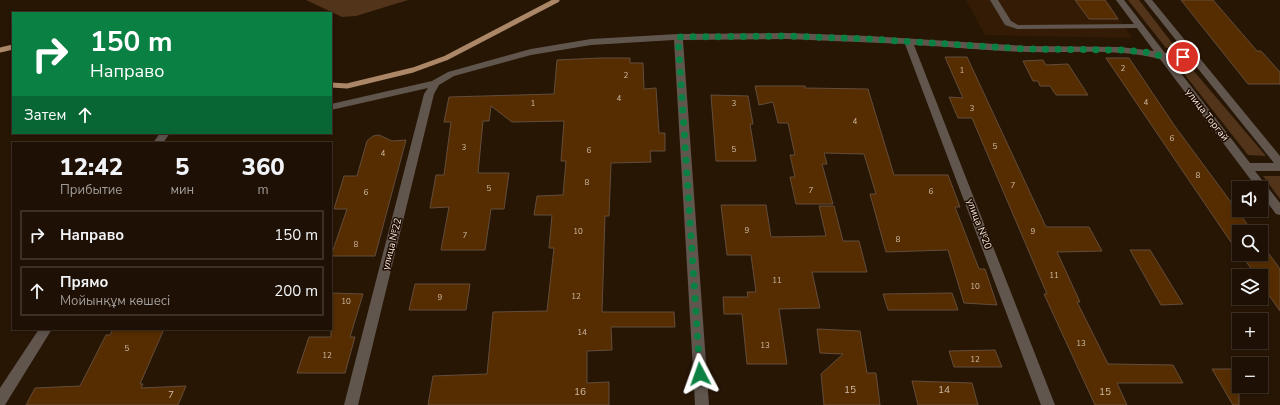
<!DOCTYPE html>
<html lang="ru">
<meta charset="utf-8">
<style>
body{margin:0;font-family:"Nunito Sans",sans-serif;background:#2b1e13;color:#f1f3f6;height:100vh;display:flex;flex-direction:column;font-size:15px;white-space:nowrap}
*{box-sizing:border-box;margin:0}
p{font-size:13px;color:#a19d9a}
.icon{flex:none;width:22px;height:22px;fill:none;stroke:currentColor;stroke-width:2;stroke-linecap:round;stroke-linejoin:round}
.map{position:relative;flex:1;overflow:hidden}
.side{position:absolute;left:12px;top:142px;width:320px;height:188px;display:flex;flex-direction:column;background:#1e1004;border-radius:0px;box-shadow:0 2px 6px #0003,0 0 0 1px #3c3026}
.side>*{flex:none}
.hud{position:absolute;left:12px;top:12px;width:320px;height:122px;border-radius:0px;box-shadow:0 2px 6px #0003,0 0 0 1px #3c3026;background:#0b8043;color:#fff;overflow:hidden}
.controls{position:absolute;left:1232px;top:181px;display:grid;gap:8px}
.controls a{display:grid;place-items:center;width:36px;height:36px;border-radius:0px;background:#1e1004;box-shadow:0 2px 6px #0003,0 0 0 1px #3c3026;font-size:20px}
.pin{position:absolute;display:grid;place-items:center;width:34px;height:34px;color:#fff;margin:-17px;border:2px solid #fff;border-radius:50%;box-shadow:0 1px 4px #0007}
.me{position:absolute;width:44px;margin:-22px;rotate:356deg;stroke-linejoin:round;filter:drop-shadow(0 0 3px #0008)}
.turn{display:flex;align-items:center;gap:14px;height:84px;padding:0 12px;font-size:18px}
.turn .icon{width:52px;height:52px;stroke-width:2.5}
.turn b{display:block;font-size:28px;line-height:34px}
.then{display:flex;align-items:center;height:38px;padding:0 12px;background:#0003;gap:8px;font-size:15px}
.eta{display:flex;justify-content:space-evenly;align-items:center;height:68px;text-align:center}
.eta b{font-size:24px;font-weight:800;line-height:28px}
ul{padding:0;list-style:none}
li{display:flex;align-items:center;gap:12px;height:50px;margin:0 8px 6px;padding:0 4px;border:2px solid #3c3026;border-radius:0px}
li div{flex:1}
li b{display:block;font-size:15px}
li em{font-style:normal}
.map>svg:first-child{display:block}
</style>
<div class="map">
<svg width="1280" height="405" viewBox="0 0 1280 405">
<rect width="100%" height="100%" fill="#281605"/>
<path fill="#331b05" d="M966 0H1107L1132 38 985 35Z"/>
<path fill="#51341a" d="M306 0H408L356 16 342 17Z
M1128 0H1139L1176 48H1166Z
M1174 61 1187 63 1266 156 1248 155Z
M1263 176H1280V199Z"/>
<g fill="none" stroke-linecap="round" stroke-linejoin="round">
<path stroke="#ab8768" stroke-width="5" d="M0 50 13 47
M331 85 347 86 413 70 446 58 557 0"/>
</g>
<path fill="#562d00" stroke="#634c3a" d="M1075 0H1105L1118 19H1089Z
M1181 0H1213L1257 51H1261L1280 72V84H1248Z
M945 57H967L1046 227H1089L1102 251 1057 252 1080 302H1077L1108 364 1173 365 1183 383H1117L1127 405H1095L1044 294H1047L972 118H958L949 97 963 98Z
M600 58H630V63H643L644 89 656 88 659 133H665V151H650L651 162 611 163 609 216H605L602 312H674L675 327H611L612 350 587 351V383L609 382V405H428L433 376 487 374 493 312 547 311 554 248H549L552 215H534L537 196 563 195 566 161H561L564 121 512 122 491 106 489 121H483L478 173H509L504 209H491L485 250H441L449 207 430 208 436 175H444L451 122H444L449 97 554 94 557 60Z
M1106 58H1129L1174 125 1253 232H1239V254Z
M1043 60 1046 65 1068 64 1088 95H1056L1050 86H1040L1038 81H1033L1023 61Z
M755 86H805V88L868 89 894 175H948L960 207H955L979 269H985L997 305 964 303 948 250 886 252 870 194H876L864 154 824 153 827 164H822L833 204H796L790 177H795L790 155H795L788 123H778L773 102 759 105Z
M711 95 748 96 753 124H750L756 161H716Z
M379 135 392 141 406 140 375 256H331L347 209H334L344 176H357L367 141 373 136Z
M721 205H766L771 237 826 236 819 206H834L843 241H859L867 272H812L820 308 779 309 787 364H747L742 314H724L723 297H748L747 292H756L751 255H727Z
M1261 243 1280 269V311L1261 284V276H1256L1241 254H1261Z
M1130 250H1150L1183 304 1161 305Z
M415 284H470L466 310H409Z
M331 293 363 294 350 337H355L345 373H297L309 337H331Z
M952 293 958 310H888L883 294Z
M113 329H164L140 384H143L141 388 186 386 178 405H26L35 388 80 386 106 335H110Z
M817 329 860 331 867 373H876L880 405H824L821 374 843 354 820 353Z
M995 350 1002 367H954L949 351Z
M1212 369H1239V405H1233Z
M912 381 972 383 978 405H918Z"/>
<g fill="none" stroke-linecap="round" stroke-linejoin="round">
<path fill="#60564e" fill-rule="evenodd" d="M990 0H998L1011 21 1018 25 1139 24 1143 26 1139 28 1017 29 1005 25Z"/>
<path fill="#60564e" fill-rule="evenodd" d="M1116 0H1124L1165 53 1187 54 1144 0H1152L1280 156V171H1255L1280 203V215L1276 214 1261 194V188H1257L1160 59C1117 48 1071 53 1028 52 990 51 952 47 914 45L1055 405H1041L905 44 787 39 683 40 709 405H695L674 40 591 45 531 55 454 76 439 85 434 94 358 405H344L424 94 428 88 331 110V104L432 81 448 72 531 49 591 39 678 34 787 33 869 36 1026 46 1120 47 1154 51ZM1170 59 1191 60 1274 163H1250Z
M160 133H170L163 143H153Z
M39 329H52L5 405H0V388Z"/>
</g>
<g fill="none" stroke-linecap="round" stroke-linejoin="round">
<path stroke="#0b8043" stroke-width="7" stroke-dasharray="0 12.6" d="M700 374 678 37 787 36 869 39 1026 49 1120 50 1145 52 1161 56 1183 57"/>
</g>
<g text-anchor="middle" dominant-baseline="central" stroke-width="3" stroke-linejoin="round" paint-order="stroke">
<g font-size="8" fill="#cfbba7">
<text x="1123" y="68">2</text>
<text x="962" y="70">1</text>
<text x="626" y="75">2</text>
<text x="619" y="98">4</text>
<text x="1146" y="102">4</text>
<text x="533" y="103">1</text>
<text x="734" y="103">3</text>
<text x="972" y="108">3</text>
<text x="855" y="121">4</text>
<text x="1172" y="138">6</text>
<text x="995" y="146">5</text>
<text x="464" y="147">3</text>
<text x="734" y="149">5</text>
<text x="589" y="150">6</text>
<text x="383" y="153">4</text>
<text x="1198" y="175">8</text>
<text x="587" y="182">8</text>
<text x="1013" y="185">7</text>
<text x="489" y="188">5</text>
<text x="811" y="190">7</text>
<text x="931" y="191">6</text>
<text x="366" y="192">6</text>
<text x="747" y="230">9</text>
<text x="578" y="231">10</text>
<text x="1033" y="231">9</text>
<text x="465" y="235">7</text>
<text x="898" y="239">8</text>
<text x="356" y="244">8</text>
<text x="1054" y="275">11</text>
<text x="777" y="280">11</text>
<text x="975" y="286">10</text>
<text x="576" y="296">12</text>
<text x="440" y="297">9</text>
<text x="346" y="301">10</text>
<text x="582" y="332">14</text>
<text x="1081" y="343">13</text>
<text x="765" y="345">13</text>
<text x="127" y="348">5</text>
<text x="327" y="355">12</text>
<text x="975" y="359">12</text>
</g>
<g font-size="10" fill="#f7eadf" stroke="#1e0c00">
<text transform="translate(1207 115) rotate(52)">улица Торгай</text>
<text transform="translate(979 224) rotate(69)">улица №20</text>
<text transform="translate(392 244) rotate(-76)">улица №22</text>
</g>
<g font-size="10" fill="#cfbba7">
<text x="850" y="390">15</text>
<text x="944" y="390">14</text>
<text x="580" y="392">16</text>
<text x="1105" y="392">15</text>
<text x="171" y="395">7</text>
</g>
</g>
</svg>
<div class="controls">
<a><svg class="icon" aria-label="sound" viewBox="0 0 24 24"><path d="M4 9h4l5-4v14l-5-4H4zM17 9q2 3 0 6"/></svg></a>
<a><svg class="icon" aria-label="search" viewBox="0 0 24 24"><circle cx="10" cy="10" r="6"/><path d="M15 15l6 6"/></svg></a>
<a><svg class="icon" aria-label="layers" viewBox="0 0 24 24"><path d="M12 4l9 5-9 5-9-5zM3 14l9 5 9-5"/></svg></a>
<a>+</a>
<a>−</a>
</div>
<div class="pin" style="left:1183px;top:57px;background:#d93025"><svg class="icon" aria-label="arrive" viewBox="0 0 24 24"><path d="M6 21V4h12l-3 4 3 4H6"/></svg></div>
<svg class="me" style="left:700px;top:374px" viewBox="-20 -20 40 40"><path d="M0-17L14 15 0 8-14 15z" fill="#0b8043" stroke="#fff" stroke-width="4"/></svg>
<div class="hud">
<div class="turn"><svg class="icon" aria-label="right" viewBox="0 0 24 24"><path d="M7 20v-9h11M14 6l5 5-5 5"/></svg><div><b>150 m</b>Направо</div></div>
<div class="then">Затем<svg class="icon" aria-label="ahead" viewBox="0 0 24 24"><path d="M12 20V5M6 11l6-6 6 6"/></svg></div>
</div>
<section class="side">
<div class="eta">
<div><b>12:42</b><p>Прибытие</p></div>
<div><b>5</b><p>мин</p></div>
<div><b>360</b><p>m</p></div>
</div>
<ul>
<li><svg class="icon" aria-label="right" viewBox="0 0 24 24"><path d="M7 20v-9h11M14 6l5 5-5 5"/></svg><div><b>Направо</b></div><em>150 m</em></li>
<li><svg class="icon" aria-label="ahead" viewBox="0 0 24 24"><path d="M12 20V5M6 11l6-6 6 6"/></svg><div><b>Прямо</b><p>Мойынқұм көшесі</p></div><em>200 m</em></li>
</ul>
</section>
</div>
